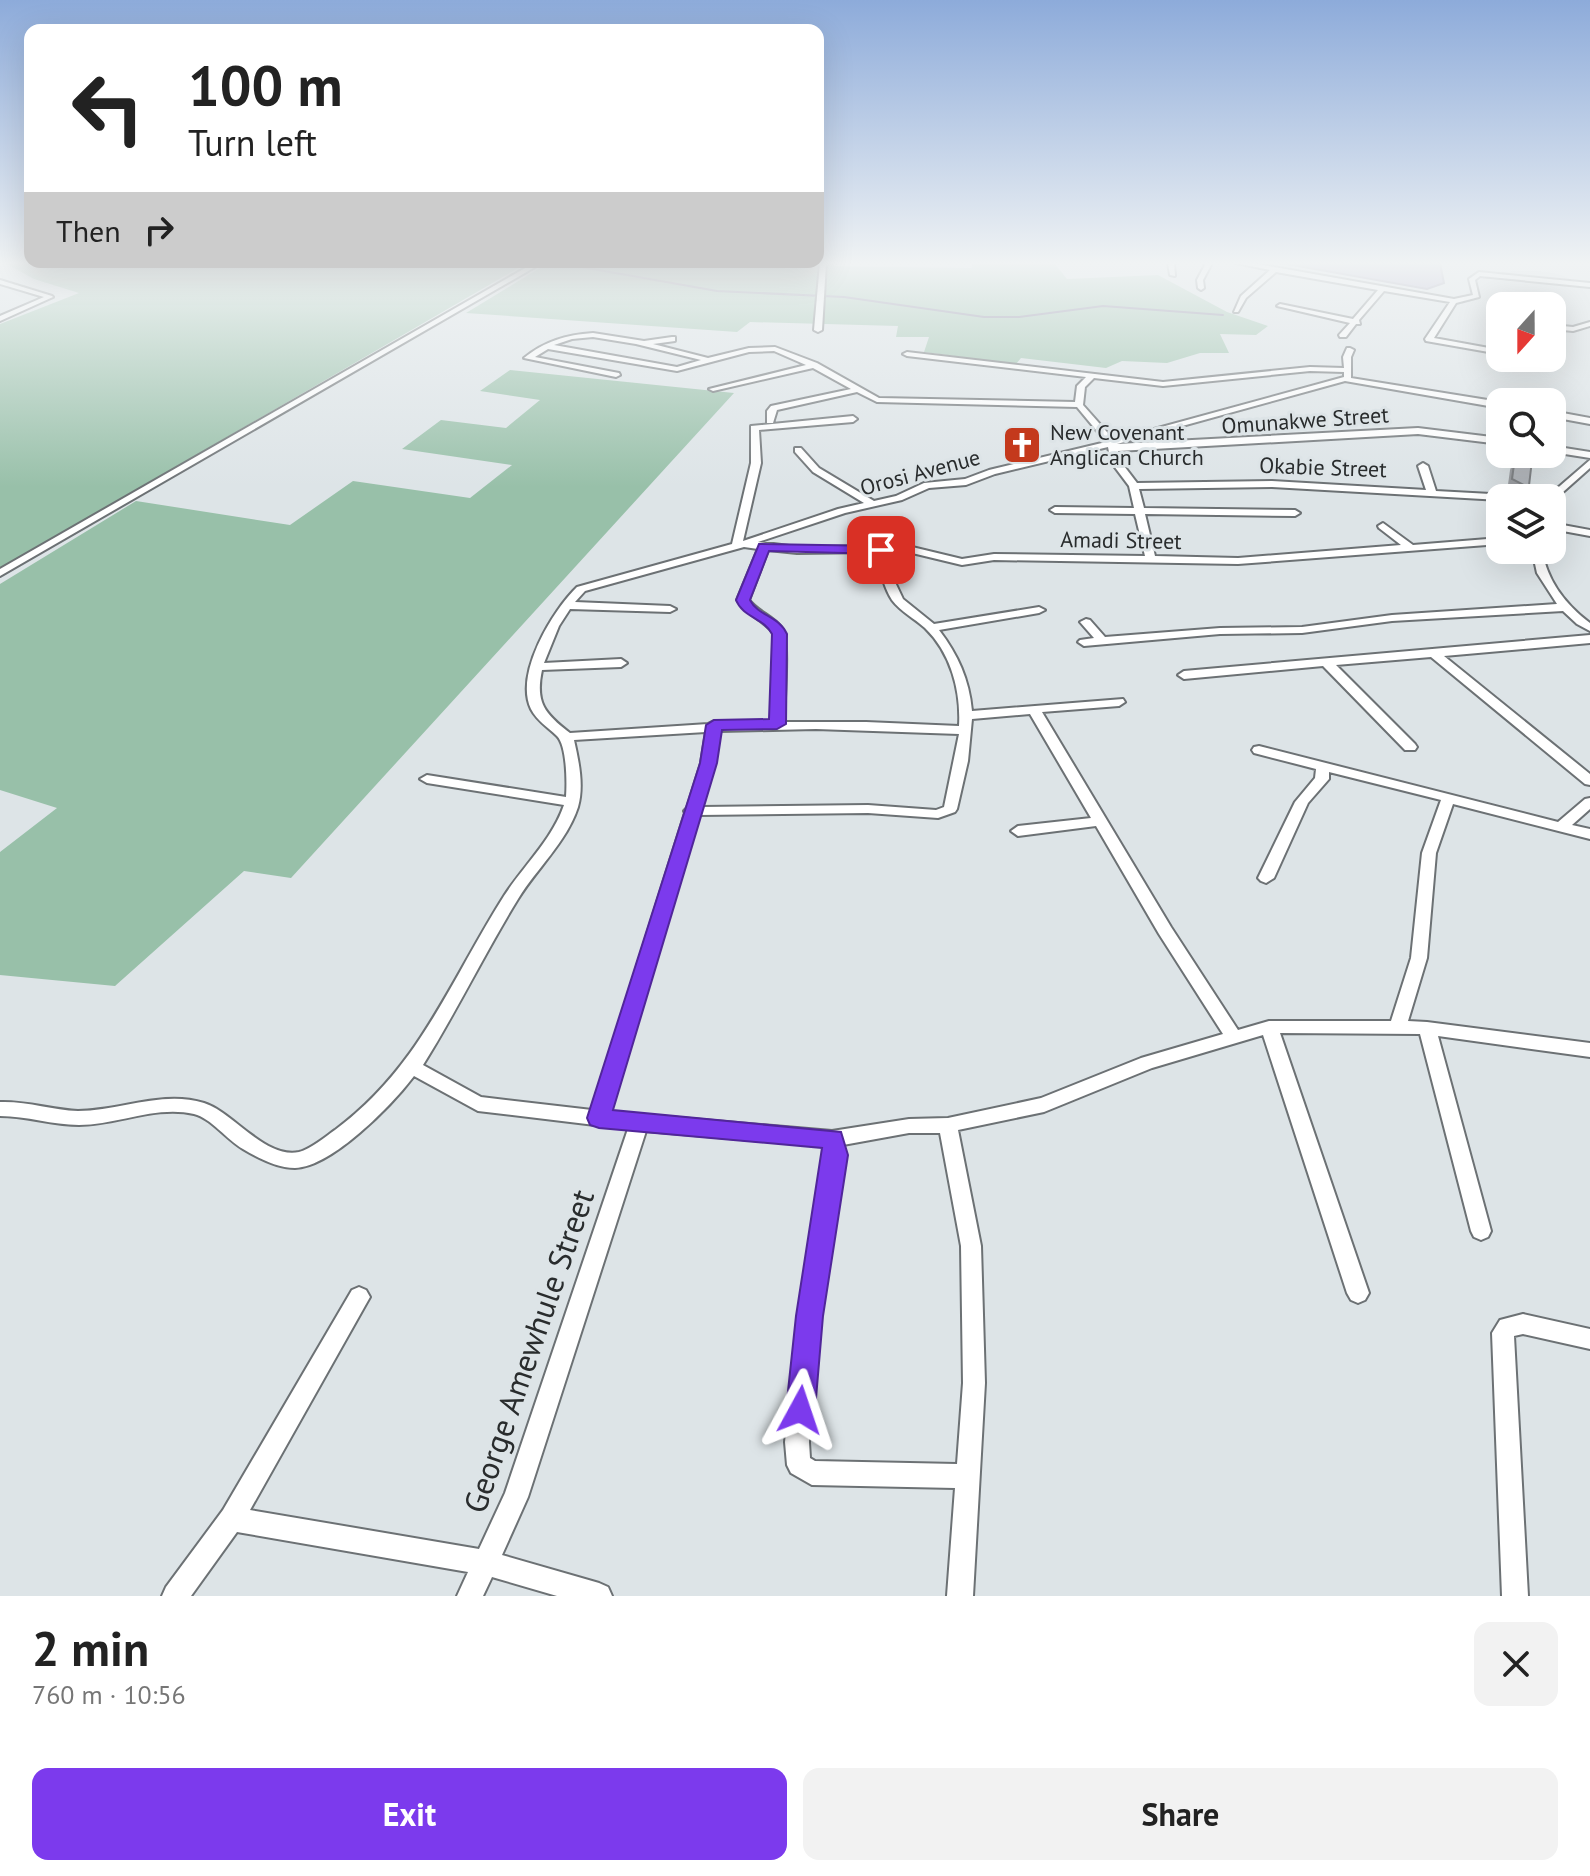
<!DOCTYPE html>
<meta charset="utf-8">
<style>
body{margin:0;font-family:"PT Sans",sans-serif;background:#f2f2f2;color:#222;height:100vh;display:flex;flex-direction:column;font-size:30px;white-space:nowrap}
*{box-sizing:border-box;margin:0}
p{font-size:26px;color:#767676}
.icon{flex:none;width:44px;height:44px;fill:none;stroke:currentColor;stroke-width:2;stroke-linecap:round;stroke-linejoin:round}
.map{position:relative;height:1596px;overflow:hidden}
.details{display:flex;flex-direction:column;background:#fff;flex:1}
.details>*{flex:none}
.guide{position:absolute;left:24px;top:24px;width:800px;height:244px;border-radius:16px;box-shadow:0 8px 32px #0002;background:#fff;color:#222;overflow:hidden}
.needle{width:52px;rotate:201deg}
.controls{position:absolute;left:1486px;top:292px;display:grid;gap:16px}
.controls a{display:grid;place-items:center;width:80px;height:80px;border-radius:16px;background:#fff;box-shadow:0 8px 32px #0002;font-size:40px}
.pin{position:absolute;display:grid;place-items:center;width:68px;height:68px;color:#fff;margin:-34px;border-radius:16px;box-shadow:0 4px 12px #0006}
.me{position:absolute;width:88px;margin:-44px;rotate:5deg;stroke-linejoin:round;filter:drop-shadow(0 0 6px #0008)}
.turn{display:flex;align-items:center;gap:28px;height:168px;padding:0 32px;font-size:36px}
.turn .icon{width:104px;height:104px;stroke-width:2.5}
.turn b{display:block;font-size:56px;line-height:68px}
.then{display:flex;align-items:center;height:76px;padding:0 32px;background:#0003;gap:16px;font-size:30px}
.round{display:grid;place-items:center;flex:none;width:84px;height:84px;border-radius:16px;background:#f2f2f2}
.overview{display:flex;align-items:center;justify-content:space-between;height:136px;padding:0 32px}
h1{font-size:48px;font-weight:800;line-height:60px}
.action{display:flex;gap:16px;margin-top:auto;padding:16px 32px}
.action a{flex:1;height:92px;border-radius:16px;background:#7c3aed;color:#fff;font-size:32px;font-weight:800;line-height:92px;text-align:center}
.action a+a{background:#f2f2f2;color:#222}
.map>svg:first-child{display:block}
</style>
<div class="map">
<svg width="1590" height="1596" viewBox="0 0 1590 1596">
<rect width="100%" height="100%" fill="#dde4e7"/>
<path fill="#98c0a9" d="M5 263H527L0 569V324L79 293 34 279Z
M548 263H834V266L972 268V263H1054L1067 279 1158 275 1227 312 1268 326 1256 335 1220 334 1229 353H1200L1167 363 1122 361 1106 368 1021 358 1016 364 924 352 929 337H896L898 326 750 322 737 332 466 313Z
M510 370 734 393 291 878 244 871 115 986 0 975V852L57 808 0 790V584L136 501 290 525 353 481 470 498 512 465 402 449 441 420 506 428 540 400 480 391Z"/>
<path fill="#a49dc4" stroke="#7f7b97" stroke-width="2" d="M1281 263H1440L1444 283 1427 289Z"/>
<g fill="none" stroke-linecap="round" stroke-linejoin="round">
<path stroke="#7f7b97" stroke-width="2" d="M559 263 717 291 844 297 984 317H1019L1103 306 1223 315"/>
<g stroke="#6c7174" stroke-width="4">
<path id="street" d="M534 263H542L0 576V569Z
M820 263H826L822 330 818 332 814 330Z
M1168 263H1174L1175 276 1170 275Z
M1206 263H1212L1203 280 1204 288 1201 290 1198 288 1197 280Z
M1236 263H1252L1454 299 1473 295 1469 279 1479 272 1590 283V287L1480 276 1475 280 1479 297 1456 303 1434 338 1500 350V354L1426 341 1425 339 1450 302 1384 291 1359 320 1360 324H1356L1346 337H1340L1339 335 1350 323 1277 306 1280 304 1353 319 1378 290 1276 272 1246 298 1238 312H1234L1241 296 1270 270Z
M0 280 52 296 53 297 0 321V316L44 297 0 284Z
M1590 322V326L1573 331 1552 329V325L1573 327Z
M593 333 644 341 672 337H675V341L653 344 708 358 749 348 775 347 817 363 879 398 1075 402 1077 386 1086 377 907 356 903 354 907 352 1163 382 1310 367 1344 368 1343 357 1347 348H1350L1354 350 1351 357V378L1500 402V408L1345 381 1117 444 1418 428 1500 438V444L1418 434 1118 451 1121 462 1137 483 1272 481 1426 490 1418 466 1423 463 1428 466 1436 491 1509 495 1514 498H1500V500L1272 487 1139 489 1144 508 1295 510 1300 513 1295 516 1145 514 1155 556 1238 558 1401 545 1379 528 1378 526 1383 523 1413 545 1500 538V544L1238 564 994 560 962 565 908 552H887L894 580 903 599 934 624 1039 607 1045 610 1039 613 939 630C958 655 969 679 972 711L1123 699 1125 702 1119 706 1042 712 1171 927 1238 1030 1269 1021H1391L1411 958 1422 853 1441 800 1329 772V779L1308 803 1274 878 1266 883 1261 881 1258 878 1295 802 1315 778 1316 769 1254 753 1252 750 1254 747 1259 746 1558 822 1585 799 1590 798V809L1572 825 1590 829V839L1453 804 1436 853 1427 958 1408 1021 1427 1022 1590 1043V1057L1438 1036 1491 1231 1488 1237 1481 1240 1474 1237 1471 1231 1420 1034 1280 1033 1369 1293 1365 1300 1358 1303 1351 1300 1347 1293 1263 1035 1152 1068 1044 1112 958 1130 981 1246 985 1383 973 1596H947L955 1488 812 1485 791 1473 787 1465 785 1442 798 1316 826 1155 824 1146 646 1131 528 1497 502 1555 599 1583 608 1587 612 1596H557L492 1577 483 1596H457L468 1572 237 1532 191 1596H162L166 1587 223 1510 352 1290 359 1287 366 1290 370 1297 366 1304 250 1510 479 1549 505 1493 628 1129 478 1111 414 1076C392 1105 332 1167 295 1168 277 1168 258 1158 243 1149 227 1140 211 1118 194 1114 156 1105 117 1125 79 1125 52 1125 27 1116 0 1116V1102C27 1101 52 1110 78 1111 121 1111 162 1090 204 1103 233 1112 265 1159 299 1152 311 1149 325 1137 335 1130 420 1067 450 981 504 896 524 865 552 840 564 805L427 783 420 779 427 775 566 797C567 783 567 746 557 736 548 727 537 721 531 709 514 674 553 610 577 587L732 544 751 463V426L853 416 857 419 853 422 759 430 761 463 743 541 838 509 864 503 813 472 795 452V448H801L819 468 874 501 896 496 924 483 965 479 989 470 1106 442 1077 407 877 402 857 392 777 410 773 423H767V411L771 406 851 389 813 368 713 391 709 389 806 365 774 351 749 352 677 371 548 349 535 357 619 373 620 375 616 377 524 358C545 341 566 335 593 333ZM593 337 636 344 701 360 677 367 554 345 572 339ZM1310 371 1344 372V377L1114 440 1083 405 1085 387 1094 378 1163 386ZM1108 447 1111 462 1129 486 1134 508 1055 507 1050 510 1055 513 1135 514 1145 556 994 554 962 559 908 546 797 547 758 542 845 513 902 500 929 488 966 485 995 474ZM744 547 758 549 737 600C747 615 764 620 774 634L771 722 720 724 714 721 708 724 570 733C545 714 535 703 542 670L621 667 627 663 621 659 544 663 559 626 570 609 670 612 676 609 670 606 575 602 585 591ZM768 550 797 553 876 552C880 568 883 586 892 600 901 612 914 618 925 628 951 653 961 691 959 726L866 722H784C784 705 790 638 782 628 773 616 758 612 749 600ZM1030 714 1091 818 1018 826 1011 831 1018 836 1096 826 1159 934 1223 1034 1141 1058 1041 1098 948 1118 909 1119 832 1131 610 1112 699 815 868 813 938 818 955 812 957 809 968 761 972 719ZM816 729 959 734 944 807 936 810 868 805 702 807 715 763 720 731ZM706 732 701 763 687 808 684 811 685 813 592 1110 481 1097 423 1065C457 1011 484 954 518 899 537 868 566 843 578 807 584 786 579 762 574 740ZM909 1133H940L961 1246 963 1383 957 1464 815 1461 810 1458 809 1442 820 1316 846 1155 843 1145Z
M1552 411 1590 418V424L1552 417Z
M1552 446 1590 452V458L1552 452Z
M1590 460V468L1554 500 1546 498Z
M1552 523 1590 530V536L1552 529Z
M1532 550H1542C1547 581 1566 605 1590 623V631L1577 624 1563 611 1392 621 1302 633 1220 634 1084 646 1078 642 1080 640 1094 638 1080 622 1086 619 1090 620 1105 637 1220 628 1302 627 1392 615 1557 604 1537 573Z
M1590 635V643L1444 656 1590 774V785L1585 784 1431 657 1336 665 1415 744 1417 747 1415 750H1405L1323 666 1184 679 1178 675 1184 671Z
M1523 1314 1590 1329V1349L1523 1334 1514 1336 1528 1596H1502L1492 1333 1500 1320Z"/>
</g>
<use href="#street" fill="#fff" fill-rule="evenodd"/>
</g>
<path fill="#9c9fa3" d="M1515 457 1528 494 1527 498H1507L1509 493 1507 492 1510 470Z"/>
<path fill="#b5b9be" stroke="#7f8285" stroke-width="2" d="M1515 457 1532 460 1528 494 1510 492 1511 488 1522 484 1512 479Z"/>
<linearGradient id="sky" x2="0" y2="1"><stop stop-color="#8dabda"/><stop offset="0.54" stop-color="#f0f3f4"/><stop offset="1" stop-color="#f0f3f4" stop-opacity="0"/></linearGradient>
<rect width="1590" height="487" fill="url(#sky)"/>
<path fill="#7c3aed" stroke="#51269a" stroke-width="2" d="M759 544 881 546 887 550 881 554 769 551 750 600C758 616 779 616 787 634L786 724 777 729 722 730 717 763 613 1110 841 1132 848 1155 823 1316 815 1410 811 1421 800 1425 790 1421 786 1410 796 1316 822 1148 599 1128 590 1125 587 1118 700 763 706 725 714 720 769 719 772 634C764 618 743 618 736 600Z"/>
<defs>
<g id="church-square" transform="scale(2)"><rect x="-9" y="-9" width="18" height="18" rx="4" fill="#c4391c" stroke="#dde4e7"/><path d="M-1.2-6h2.4v3.5h3.3v2.4h-3.3V6h-2.4V-.1h-3.3v-2.4h3.3Z" fill="#fff"/></g>
</defs>
<g fill-rule="evenodd">
<use href="#church-square" x="1022" y="445"/>
</g>
<g text-anchor="middle" dominant-baseline="central" stroke-width="6" stroke-linejoin="round" paint-order="stroke">
<g font-size="22" fill="#292c2d" stroke="#dde4e7">
<text transform="translate(1305 420) rotate(-4)">Omunakwe Street</text>
<text transform="translate(1323 467) rotate(2)">Okabie Street</text>
<text transform="translate(920 472) rotate(-15)">Orosi Avenue</text>
<text transform="translate(1121 540) rotate(1)">Amadi Street</text>
</g>
<g font-size="22" fill="#292c2d" stroke="#dde4e7" text-anchor="start">
<text x="1050" y="432">New Covenant<tspan x="1050" dy="25">Anglican Church</tspan></text>
</g>
<g font-size="32" fill="#292c2d" stroke="#dde4e7">
<text transform="translate(528 1351) rotate(-71)">George Amewhule Street</text>
</g>
</g>
</svg>
<div class="controls">
<a><svg class="needle" viewBox="-14 -14 28 28"><path d="M0-13l5 13h-10z" fill="#e53935"/><path d="M0 13l5-13h-10z" fill="#767676"/></svg></a>
<a><svg class="icon" aria-label="search" viewBox="0 0 24 24"><circle cx="10" cy="10" r="6"/><path d="M15 15l6 6"/></svg></a>
<a><svg class="icon" aria-label="layers" viewBox="0 0 24 24"><path d="M12 4l9 5-9 5-9-5zM3 14l9 5 9-5"/></svg></a>
</div>
<div class="pin" style="left:881px;top:550px;background:#d93025"><svg class="icon" aria-label="arrive" viewBox="0 0 24 24"><path d="M6 21V4h12l-3 4 3 4H6"/></svg></div>
<svg class="me" style="left:800px;top:1410px" viewBox="-20 -20 40 40"><path d="M0-17L14 15 0 8-14 15z" fill="#7c3aed" stroke="#fff" stroke-width="4"/></svg>
<div class="guide">
<div class="turn"><svg class="icon" aria-label="left" viewBox="0 0 24 24"><path d="M17 20v-9H6M10 6l-5 5 5 5"/></svg><div><b>100 m</b>Turn left</div></div>
<div class="then">Then<svg class="icon" aria-label="right" viewBox="0 0 24 24"><path d="M7 20v-9h11M14 6l5 5-5 5"/></svg></div>
</div>
</div>
<section class="details">
<div class="overview"><div><h1>2 min</h1><p>760 m · 10:56</p></div><a class="round"><svg class="icon" aria-label="close" viewBox="0 0 24 24"><path d="M6 6l12 12M18 6L6 18"/></svg></a></div>
<div class="action"><a>Exit</a><a>Share</a></div>
</section>
